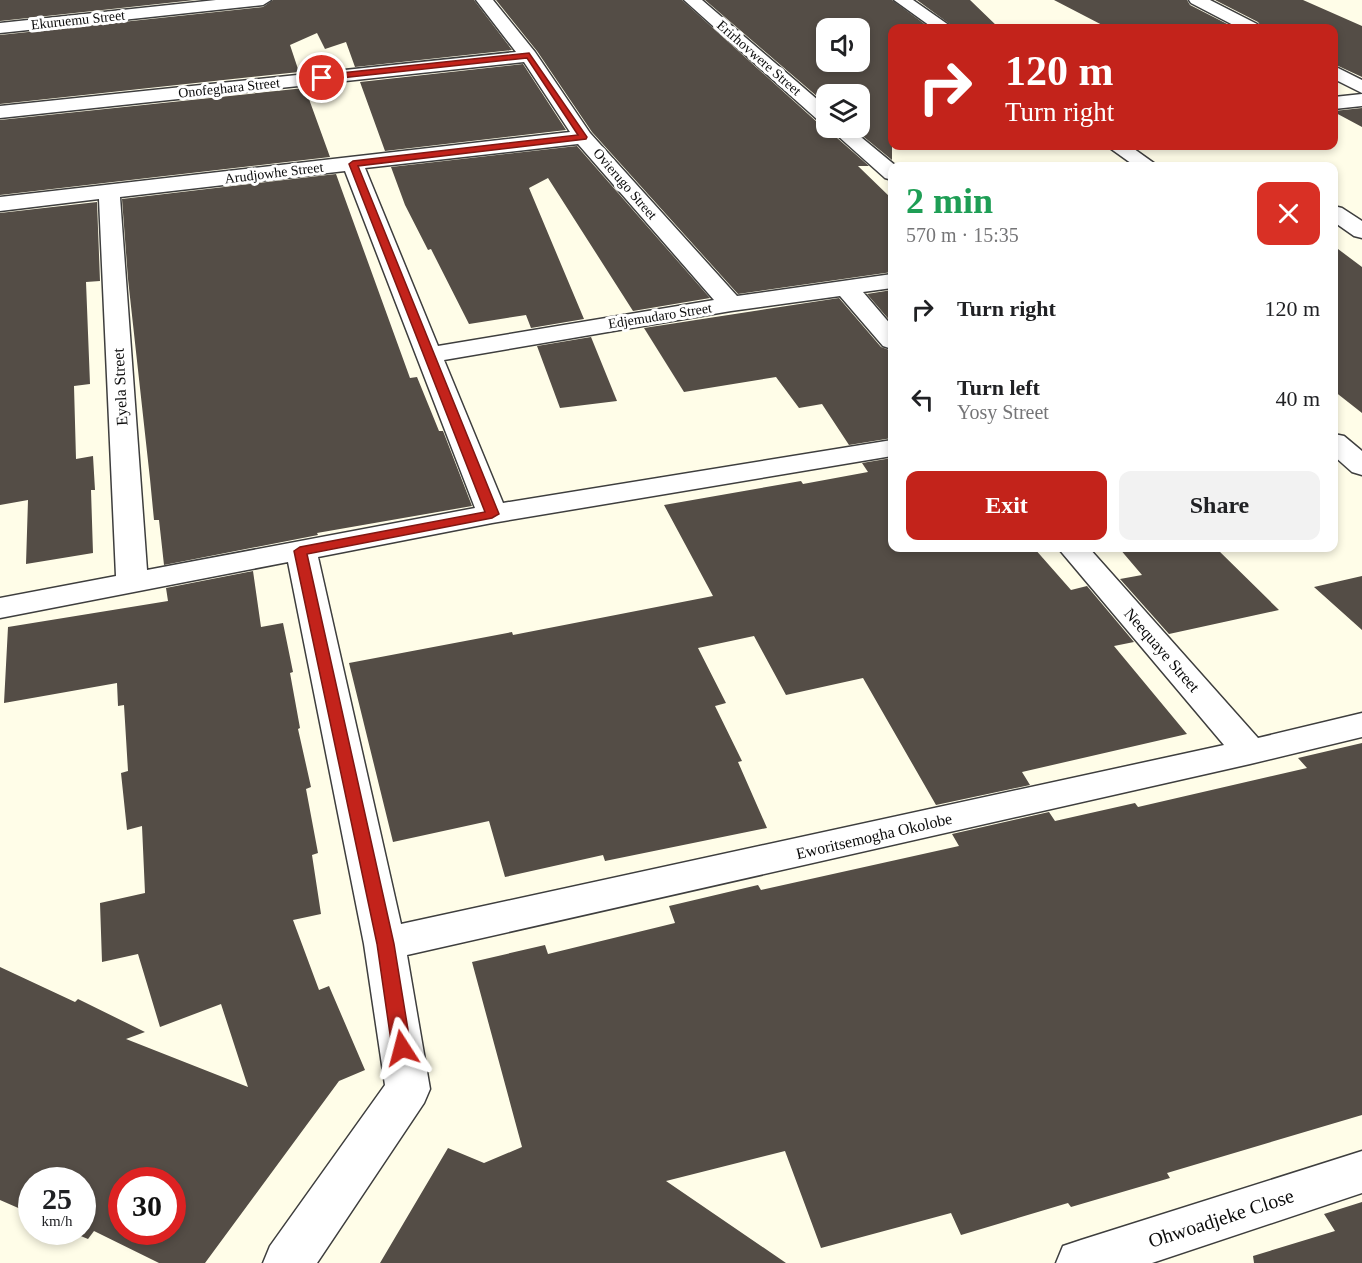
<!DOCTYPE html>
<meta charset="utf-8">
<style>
body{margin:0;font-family:"Times New Roman",serif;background:#f2f2f2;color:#202124;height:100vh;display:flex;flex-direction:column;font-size:22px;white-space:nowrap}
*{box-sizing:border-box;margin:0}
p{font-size:20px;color:#757577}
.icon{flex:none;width:33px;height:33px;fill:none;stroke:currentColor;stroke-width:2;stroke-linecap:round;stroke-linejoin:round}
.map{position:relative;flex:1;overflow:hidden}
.panel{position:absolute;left:888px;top:162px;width:450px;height:390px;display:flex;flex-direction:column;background:#fff;border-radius:12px;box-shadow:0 3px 9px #0003}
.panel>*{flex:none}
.guide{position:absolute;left:888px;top:24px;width:450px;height:126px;border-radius:12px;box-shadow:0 3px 9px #0003;background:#c3231b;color:#fff;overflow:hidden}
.controls{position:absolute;left:816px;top:18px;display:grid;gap:12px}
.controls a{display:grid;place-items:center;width:54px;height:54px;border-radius:12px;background:#fff;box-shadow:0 3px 9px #0003;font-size:30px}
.speed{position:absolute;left:18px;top:1167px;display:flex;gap:12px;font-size:30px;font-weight:700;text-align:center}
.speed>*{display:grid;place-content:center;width:78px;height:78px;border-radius:50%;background:#fff;box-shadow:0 3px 9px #0003;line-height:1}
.speed small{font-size:15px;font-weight:400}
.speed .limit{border:9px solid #d22;background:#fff;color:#111}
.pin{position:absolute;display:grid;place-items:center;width:51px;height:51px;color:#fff;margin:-26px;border:3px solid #fff;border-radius:50%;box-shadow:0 2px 6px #0007}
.me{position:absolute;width:66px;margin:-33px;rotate:351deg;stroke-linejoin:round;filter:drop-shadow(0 0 4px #0008)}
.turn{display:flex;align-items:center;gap:21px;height:126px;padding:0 18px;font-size:27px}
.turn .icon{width:78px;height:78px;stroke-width:2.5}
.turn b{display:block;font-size:42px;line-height:51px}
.round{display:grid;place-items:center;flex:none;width:63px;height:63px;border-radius:12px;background:#f2f2f2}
.overview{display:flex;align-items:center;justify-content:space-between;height:102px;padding:0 18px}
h1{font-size:36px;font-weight:600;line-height:45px;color:#1e9e55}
.primary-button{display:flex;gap:12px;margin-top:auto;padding:12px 18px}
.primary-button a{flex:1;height:69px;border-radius:12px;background:#c3231b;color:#fff;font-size:24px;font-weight:600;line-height:69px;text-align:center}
.primary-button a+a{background:#f2f2f2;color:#202124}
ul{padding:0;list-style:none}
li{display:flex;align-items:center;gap:18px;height:90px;padding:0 18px}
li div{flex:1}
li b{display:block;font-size:22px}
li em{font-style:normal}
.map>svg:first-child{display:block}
</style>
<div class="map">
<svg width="1362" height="1263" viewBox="0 0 1362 1263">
<rect width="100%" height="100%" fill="#fffde8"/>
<path fill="#544d46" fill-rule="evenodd" d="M0 0H195L0 21Z
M273 0H474L512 50 355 67 346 42 325 49 317 33 290 45 299 72 0 104V35L263 7Z
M496 0H682L818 123 826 125 828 130 869 166H858L892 199V272L738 294 592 132 537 51Z
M705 0H892L930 28H892V160L853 128H860V94H826V104ZM826 28H860V62H826Z
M917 0H970L999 28H955Z
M1054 0H1187L1190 5 1235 28H1108Z
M1215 0H1303L1362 26V77L1334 64V28H1262L1258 22Z
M523 64 566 130 385 151 360 82Z
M305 88 330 157 0 195V120Z
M1362 108V127L1334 112V111Z
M577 146 710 298 633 311 548 178 529 188 584 319 531 328 526 315 469 324 431 249 428 250 405 205 391 167Z
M336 174 410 378 417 377 439 431H443L472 506 317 533 318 535 164 565 159 520H154L150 479 128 279 122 199Z
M97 202 100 281 86 282 90 384 74 386 76 459 93 456 95 490H91L93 553 26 564 28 500 0 505V213Z
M1334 246 1362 267V413L1334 391Z
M892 290V323L867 294Z
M839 298 881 347 892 351V438L849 445 822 404 799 408 776 377 684 392 644 328Z
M591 337 617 401 560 408 537 346Z
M892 458V548H1034L1071 590 1087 586 1134 642 1114 646 1187 734 1022 772 1030 785 936 805 863 678 786 695 754 636 698 648 726 703 715 706 742 761 738 762 767 828 605 861 603 855 505 877 489 821 393 842 349 663 512 632 513 635 713 596 664 505 801 481 803 484 868 472 862 463Z
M1119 548H1216L1279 610 1169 634 1120 579 1142 575Z
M253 571 261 627 283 623 293 672 290 673 300 728 298 729 311 787 306 789 318 853 312 855 321 914 293 920 319 990 329 986 365 1070 339 1081 205 1263H159L94 1231 88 1239 71 1232H82V1180H32V1214L0 1200V967L75 1002 78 999 145 1032 126 1039 248 1087 221 1004 160 1027 138 954 102 962 100 903 145 893 142 826 127 830 121 773 128 771 124 705 118 706 117 683 4 703 8 627 168 601 166 588ZM122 1180H172V1232H122Z
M1362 576V630L1314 587Z
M1362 743V1115L1167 1173 1170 1178 1071 1207 1068 1203 961 1235 951 1213 821 1248 785 1151 666 1181 786 1263H380L448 1148 484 1163 522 1147 472 962 545 945 548 954 675 923 669 906 758 885 761 890 959 846 952 834 1049 812 1055 821 1135 803 1138 807 1307 768 1298 758Z
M1362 1202V1263H1254L1253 1256 1335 1231 1324 1214Z"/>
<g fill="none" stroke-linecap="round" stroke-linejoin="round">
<g stroke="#3e3e3e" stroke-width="3">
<path id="street" d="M216 0H271L263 5 0 33V23Z
M476 0H493L535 52 590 133 737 296 892 274V288L863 292 892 326V349L883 346 840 296 731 311 444 360 503 503 892 440V456L492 523 318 557 401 924 1224 745 1058 548H1089L1258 738 1362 713V737L1250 764 407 955 430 1089 424 1103 317 1263H263L270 1246 385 1085 364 944 288 562 0 618V598L116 576 99 199 0 211V197L570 132 524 62 0 118V106L516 52ZM578 144 714 300 438 346 365 168ZM345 171 475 508 147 570 120 197Z
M684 0H702L826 107V123L819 121Z
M894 0H913L953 28H933Z
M1189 0H1210L1257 24 1260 28H1239L1191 3Z
M1334 66 1362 80V93L1334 79Z
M1362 94V106L1334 109V97Z
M829 128H850L896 166H892V180L885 178Z
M1107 146H1130L1158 166H1135Z
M1334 206 1342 208 1362 221V238L1354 236 1334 222Z
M1334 434 1344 436 1362 451V475L1352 472 1334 456Z
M1362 1151V1193L1152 1263H1056L1063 1246 1081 1240Z"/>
</g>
<use href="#street" fill="#fff" fill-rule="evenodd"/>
</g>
<path fill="#c3231b" stroke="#7f1712" stroke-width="1.5" d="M529 53 587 137 586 139 358 166 499 514 492 518 307 554 394 944 411 1048 408 1053 402 1056 395 1053 392 1048 377 944 294 551 300 547 485 512 349 164 353 161 578 135 527 58 322 80 318 78 322 75Z"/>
<g text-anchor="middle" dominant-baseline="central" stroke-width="6" stroke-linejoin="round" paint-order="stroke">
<g font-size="14" fill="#0b0b0b" stroke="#fff">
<text transform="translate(78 20) rotate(-6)">Ekuruemu Street</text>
<text transform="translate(759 58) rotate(41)">Erirhovwere Street</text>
<text transform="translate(229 88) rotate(-6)">Onofeghara Street</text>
<text transform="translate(274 173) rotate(-7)">Arudjowhe Street</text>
<text transform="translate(625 184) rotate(49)">Ovierugo Street</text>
<text transform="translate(660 316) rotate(-9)">Edjemudaro Street</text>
</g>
<g font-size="16" fill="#0b0b0b" stroke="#fff">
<text transform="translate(120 387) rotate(-93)">Eyela Street</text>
<text transform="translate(1162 650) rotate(49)">Neequaye Street</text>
<text transform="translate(874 836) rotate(-13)">Eworitsemogha Okolobe</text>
</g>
<g font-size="20" fill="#0b0b0b" stroke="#fff">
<text transform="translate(1221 1218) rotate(-18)">Ohwoadjeke Close</text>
</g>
</g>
</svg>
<div class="controls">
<a><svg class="icon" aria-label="sound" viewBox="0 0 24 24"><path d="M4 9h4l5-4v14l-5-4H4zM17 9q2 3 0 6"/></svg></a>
<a><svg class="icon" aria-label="layers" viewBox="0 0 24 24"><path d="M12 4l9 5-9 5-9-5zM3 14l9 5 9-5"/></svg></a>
</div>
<div class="speed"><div>25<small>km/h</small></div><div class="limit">30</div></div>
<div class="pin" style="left:322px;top:78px;background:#d93025"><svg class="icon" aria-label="arrive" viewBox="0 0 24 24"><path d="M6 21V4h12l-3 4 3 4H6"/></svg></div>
<svg class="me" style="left:402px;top:1048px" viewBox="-20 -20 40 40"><path d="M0-17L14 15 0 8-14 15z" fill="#c3231b" stroke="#fff" stroke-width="4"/></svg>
<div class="guide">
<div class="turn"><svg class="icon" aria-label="right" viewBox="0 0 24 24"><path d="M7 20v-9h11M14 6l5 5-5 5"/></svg><div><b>120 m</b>Turn right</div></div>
</div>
<section class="panel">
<div class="overview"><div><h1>2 min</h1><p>570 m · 15:35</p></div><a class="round" style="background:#d93025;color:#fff"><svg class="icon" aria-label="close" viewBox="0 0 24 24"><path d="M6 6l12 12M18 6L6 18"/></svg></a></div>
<ul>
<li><svg class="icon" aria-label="right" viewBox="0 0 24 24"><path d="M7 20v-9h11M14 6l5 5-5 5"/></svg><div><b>Turn right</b></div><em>120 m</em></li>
<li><svg class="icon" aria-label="left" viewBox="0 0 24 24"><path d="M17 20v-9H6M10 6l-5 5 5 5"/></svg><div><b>Turn left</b><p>Yosy Street</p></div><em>40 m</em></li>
</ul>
<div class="primary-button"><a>Exit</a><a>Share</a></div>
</section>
</div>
